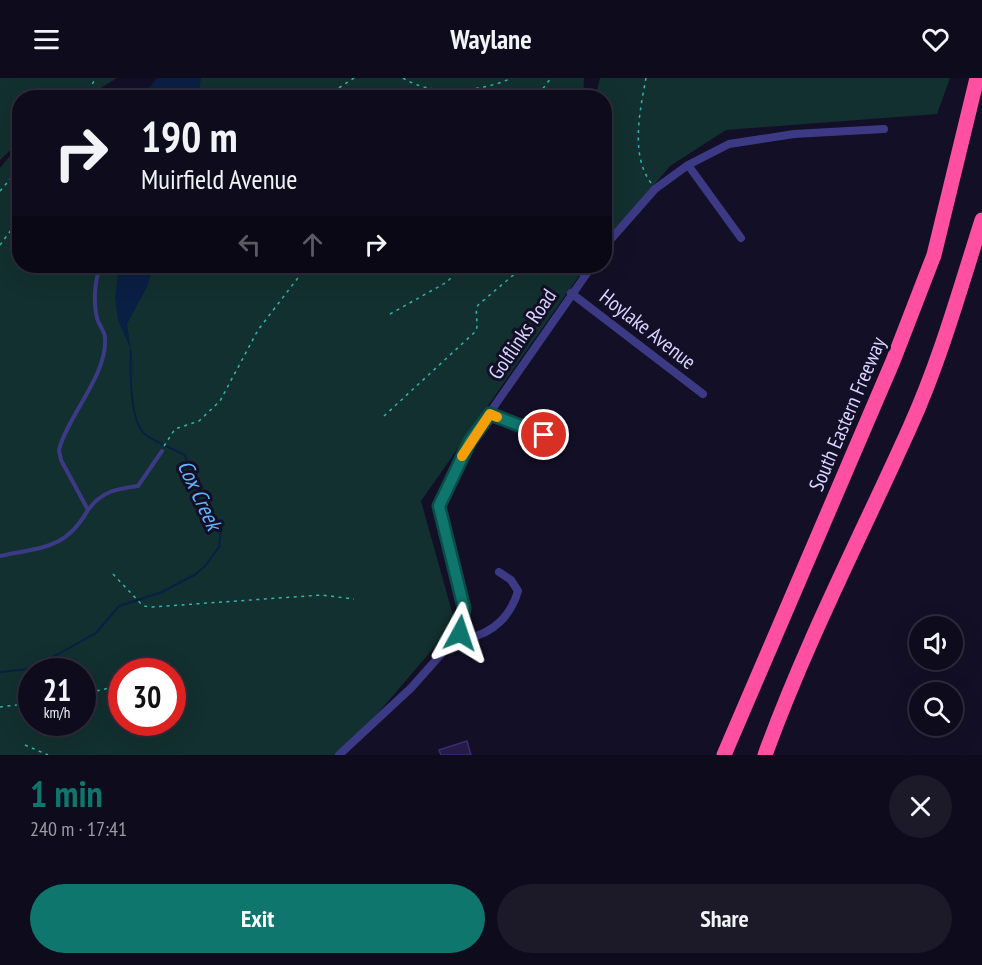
<!DOCTYPE html>
<meta charset="utf-8">
<style>
body{margin:0;font-family:"PT Sans Narrow",sans-serif;background:#1c1929;color:#f1f3f6;height:100vh;display:flex;flex-direction:column;font-size:22px;white-space:nowrap}
*{box-sizing:border-box;margin:0}
p{font-size:20px;color:#9b9ba3}
.icon{flex:none;width:33px;height:33px;fill:none;stroke:currentColor;stroke-width:2;stroke-linecap:round;stroke-linejoin:round}
.map{position:relative;height:677px;overflow:hidden}
.sheet{display:flex;flex-direction:column;background:#0e0b1c;flex:1}
.sheet>*{flex:none}
.banner{position:absolute;left:12px;top:12px;width:600px;height:183px;border-radius:24px;box-shadow:0 6px 24px #0002,0 0 0 2px #2e2b3b;background:#0e0b1c;color:#f1f3f6;overflow:hidden}
.buttons{position:absolute;left:909px;top:538px;display:grid;gap:12px}
.buttons a{display:grid;place-items:center;width:54px;height:54px;border-radius:50%;background:#0e0b1c;box-shadow:0 6px 24px #0002,0 0 0 2px #2e2b3b;font-size:30px}
.speed{position:absolute;left:18px;top:580px;display:flex;gap:12px;font-size:30px;font-weight:700;text-align:center}
.speed>*{display:grid;place-content:center;width:78px;height:78px;border-radius:50%;background:#0e0b1c;box-shadow:0 6px 24px #0002,0 0 0 2px #2e2b3b;line-height:1}
.speed small{font-size:15px;font-weight:400}
.speed .limit{border:9px solid #d22;background:#fff;color:#111}
.pin{position:absolute;display:grid;place-items:center;width:51px;height:51px;color:#fff;margin:-26px;border:3px solid #fff;border-radius:50%;box-shadow:0 2px 6px #0007}
.me{position:absolute;width:66px;margin:-33px;rotate:5deg;stroke-linejoin:round;filter:drop-shadow(0 0 4px #0008)}
.turn{display:flex;align-items:center;gap:21px;height:126px;padding:0 30px;font-size:27px}
.turn .icon{width:78px;height:78px;stroke-width:2.5}
.turn b{display:block;font-size:42px;line-height:51px}
.lanes{display:flex;align-items:center;height:57px;padding:0 30px;background:#0003;justify-content:center;gap:30px;direction:ltr}
.lanes .off{opacity:.35}
.round{display:grid;place-items:center;flex:none;width:63px;height:63px;border-radius:32px;background:#1c1929}
.headline{display:flex;align-items:center;justify-content:space-between;height:102px;padding:0 30px}
h1{font-size:36px;font-weight:800;line-height:45px;color:#0f766e}
.action{display:flex;gap:12px;margin-top:auto;padding:12px 30px}
.action a{flex:1;height:69px;border-radius:36px;background:#0f766e;color:#fff;font-size:24px;font-weight:800;line-height:69px;text-align:center}
.action a+a{background:#1c1929;color:#f1f3f6}
header{display:flex;justify-content:space-between;align-items:center;height:78px;padding:0 30px;background:#0e0b1c;font-size:27px;font-weight:800}
.map>svg:first-child{display:block}
</style>
<header><svg class="icon" aria-label="menu" viewBox="0 0 24 24"><path d="M4 6h16M4 12h16M4 18h16"/></svg>Waylane<svg class="icon" aria-label="heart" viewBox="0 0 24 24"><path d="M12 20l-8-8c-3-5 5-10 8-4 3-6 11-1 8 4z"/></svg></header>
<div class="map">
<svg width="982" height="677" viewBox="0 0 982 677">
<rect width="100%" height="100%" fill="#130f26"/>
<path fill="#12302f" fill-rule="evenodd" d="M0 0H117L86 19 20 20 19 64 0 82Z
M162 0H584L583 20H135Z
M600 0H950L937 36 726 52 670 88 605 166 604 20H595Z
M19 67 20 188H586L421 423 454 541 451 550 342 677H0V90ZM32 594H82V645H32ZM122 594H172V645H122Z"/>
<path fill="#0a1f44" d="M157 0H201L198 19H142Z
M119 188H153L147 209 127 246 131 272 118 242 115 220Z"/>
<g fill="none" stroke-linecap="round" stroke-linejoin="round">
<path stroke="#0a1f44" stroke-width="2" d="M0 594 29 591 62 574 96 555 119 528 162 514 196 496 206 487 219 469 221 452 194 414 185 377C173 371 158 365 147 358 129 346 130 292 131 272"/>
</g>
<path fill="#241b47" stroke="#3b2d73" stroke-width="1.5" d="M467 663 471 677H441L439 672Z"/>
<g fill="none" stroke-linecap="round" stroke-linejoin="round">
<path stroke="#2fb8b0" stroke-width="1.5" stroke-dasharray="3 4.5" stroke-linecap="butt" d="M403 0C433 19 480 14 512 0
M646 0C640 32 630 77 651 105
M303 19 334 13 354 0
M87 20 95 0
M508 20 526 13H541L551 0
M0 113 20 90
M0 167 20 140
M390 236 447 204 462 188
M384 338 476 253C479 244 474 236 478 227L524 188
M164 368 175 351 199 343 220 323 258 252 307 188
M113 496 143 528 152 529 321 517 354 521
M82 616 114 609
M0 629 32 625
M25 667 48 677"/>
<path stroke="#3d3a85" stroke-width="4" d="M579 188 583 201
M88 432C102 413 116 411 138 408L162 373
M0 478C42 469 65 472 88 432L61 382 59 372C67 339 108 296 105 260 105 254 100 248 98 243 93 228 94 202 101 188"/>
<path stroke="#3d3a85" stroke-width="8" d="M688 87 741 160
M604 169 655 111 688 87 729 66 794 56 884 51
M571 215 703 316
M490 336 518 348 565 362
M460 555 468 560C494 555 511 537 518 513L511 502 499 494
M339 677 411 610 460 555 464 530 439 428 470 363 592 188"/>
<path stroke="#ff4fa3" stroke-width="15" d="M724 677 893 283 934 177 977 0
M765 677C806 564 861 458 910 349 940 283 960 211 982 142"/>
</g>
<g fill="none" stroke-linecap="round" stroke-linejoin="round">
<g stroke="#0a4d48" stroke-width="15">
<path id="route" d="M460 555 464 530 439 428 470 363 490 336 544 357"/>
</g>
<use href="#route" stroke="#0f766e" stroke-width="10"/>
<path stroke="#f59e0b" stroke-width="10" d="M462 378 490 336 497 339"/>
</g>
<g text-anchor="middle" dominant-baseline="central" stroke-width="6" stroke-linejoin="round" paint-order="stroke">
<g font-size="21" fill="#d9d4ff" stroke="#130f26">
<text transform="translate(648 251) rotate(38)">Hoylake Avenue</text>
<text transform="translate(522 256) rotate(-56)">Golflinks Road</text>
<text transform="translate(847 336) rotate(-67)">South Eastern Freeway</text>
</g>
<g font-size="22" font-style="italic" fill="#62b6ff" stroke="#130f26">
<text transform="translate(200 417) rotate(65)">Cox Creek</text>
</g>
</g>
</svg>
<div class="buttons">
<a><svg class="icon" aria-label="sound" viewBox="0 0 24 24"><path d="M4 9h4l5-4v14l-5-4H4zM17 9q2 3 0 6"/></svg></a>
<a><svg class="icon" aria-label="search" viewBox="0 0 24 24"><circle cx="10" cy="10" r="6"/><path d="M15 15l6 6"/></svg></a>
</div>
<div class="speed"><div>21<small>km/h</small></div><div class="limit">30</div></div>
<div class="pin" style="left:544px;top:357px;background:#d93025"><svg class="icon" aria-label="arrive" viewBox="0 0 24 24"><path d="M6 21V4h12l-3 4 3 4H6"/></svg></div>
<svg class="me" style="left:460px;top:555px" viewBox="-20 -20 40 40"><path d="M0-17L14 15 0 8-14 15z" fill="#0f766e" stroke="#fff" stroke-width="4"/></svg>
<div class="banner">
<div class="turn"><svg class="icon" aria-label="right" viewBox="0 0 24 24"><path d="M7 20v-9h11M14 6l5 5-5 5"/></svg><div><b>190 m</b>Muirfield Avenue</div></div>
<div class="lanes"><svg class="icon off" aria-label="left" viewBox="0 0 24 24"><path d="M17 20v-9H6M10 6l-5 5 5 5"/></svg><svg class="icon off" aria-label="ahead" viewBox="0 0 24 24"><path d="M12 20V5M6 11l6-6 6 6"/></svg><svg class="icon" aria-label="right" viewBox="0 0 24 24"><path d="M7 20v-9h11M14 6l5 5-5 5"/></svg></div>
</div>
</div>
<section class="sheet">
<div class="headline"><div><h1>1 min</h1><p>240 m · 17:41</p></div><a class="round"><svg class="icon" aria-label="close" viewBox="0 0 24 24"><path d="M6 6l12 12M18 6L6 18"/></svg></a></div>
<div class="action"><a>Exit</a><a>Share</a></div>
</section>
